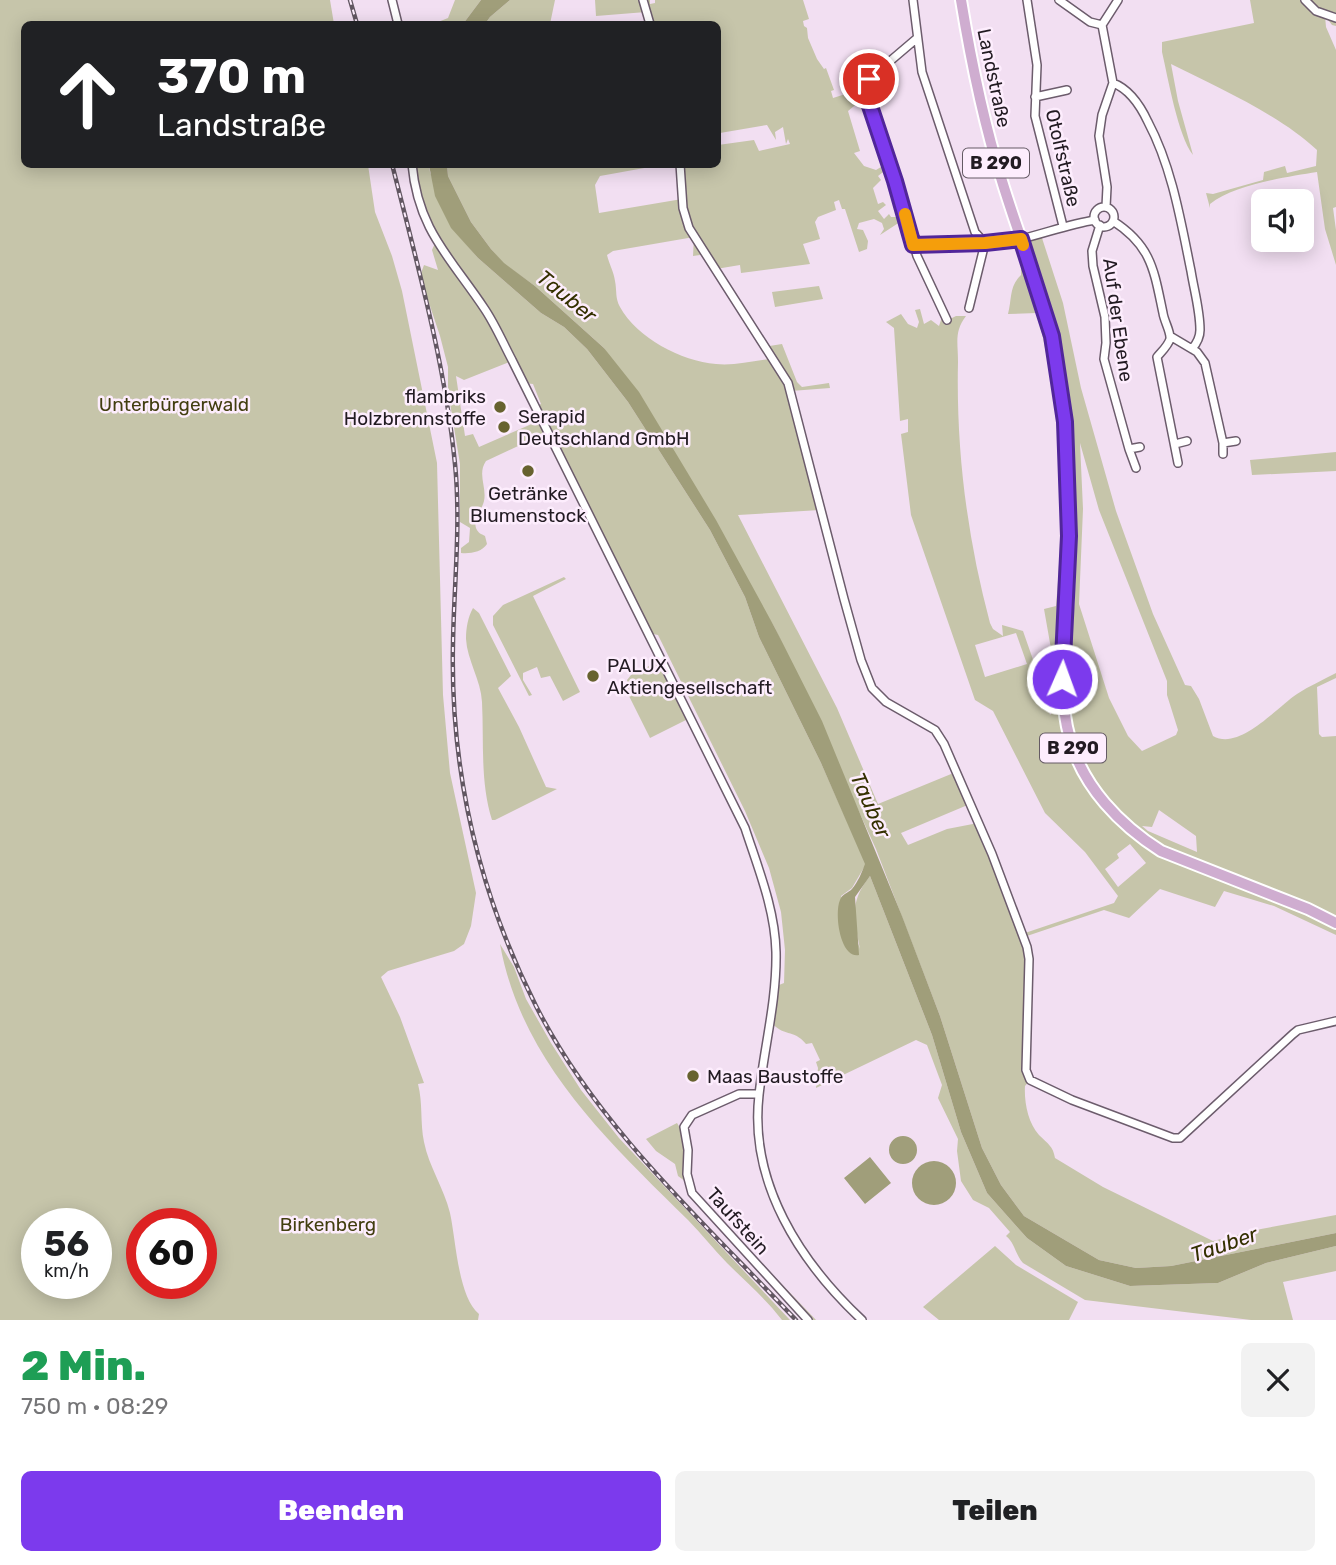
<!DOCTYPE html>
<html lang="de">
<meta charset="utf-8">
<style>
body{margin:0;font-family:Rubik,sans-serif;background:#f2f2f2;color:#202124;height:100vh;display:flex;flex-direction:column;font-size:26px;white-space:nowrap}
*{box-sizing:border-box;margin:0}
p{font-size:23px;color:#757577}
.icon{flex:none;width:38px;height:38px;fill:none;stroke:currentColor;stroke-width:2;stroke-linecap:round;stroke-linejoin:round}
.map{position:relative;height:1320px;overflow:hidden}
.panel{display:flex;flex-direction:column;background:#fff;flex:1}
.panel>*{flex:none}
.banner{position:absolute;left:21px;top:21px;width:700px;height:147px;border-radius:10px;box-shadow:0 4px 18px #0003;background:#202124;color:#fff;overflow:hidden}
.tools{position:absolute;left:1251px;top:189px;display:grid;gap:14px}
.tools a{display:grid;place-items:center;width:63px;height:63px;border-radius:10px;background:#fff;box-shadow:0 4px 18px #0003;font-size:35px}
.speed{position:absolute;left:21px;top:1208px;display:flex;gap:14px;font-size:35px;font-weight:700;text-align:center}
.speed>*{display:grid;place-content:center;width:91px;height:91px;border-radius:50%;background:#fff;box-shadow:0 4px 18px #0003;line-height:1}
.speed small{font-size:18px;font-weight:400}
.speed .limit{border:10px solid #d22;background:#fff;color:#111}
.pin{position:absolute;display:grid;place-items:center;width:60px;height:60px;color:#fff;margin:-30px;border:4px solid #fff;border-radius:50%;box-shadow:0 2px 7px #0007}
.me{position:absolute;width:77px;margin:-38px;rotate:2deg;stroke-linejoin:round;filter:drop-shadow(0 0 5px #0008)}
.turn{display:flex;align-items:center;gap:24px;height:147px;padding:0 21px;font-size:32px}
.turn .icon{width:91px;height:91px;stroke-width:2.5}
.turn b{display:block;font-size:49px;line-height:60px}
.round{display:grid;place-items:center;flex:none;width:74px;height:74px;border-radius:10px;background:#f2f2f2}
.head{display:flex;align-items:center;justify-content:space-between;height:119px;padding:0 21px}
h1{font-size:42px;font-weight:800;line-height:52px;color:#1e9e55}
.action{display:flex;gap:14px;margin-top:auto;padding:14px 21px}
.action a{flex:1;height:80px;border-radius:10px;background:#7c3aed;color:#fff;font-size:28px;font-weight:800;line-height:80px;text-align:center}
.action a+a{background:#f2f2f2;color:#202124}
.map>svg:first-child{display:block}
</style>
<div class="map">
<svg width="1336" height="1320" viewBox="0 0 1336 1320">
<rect width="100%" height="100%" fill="#f2dff2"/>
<path fill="#c6c5aa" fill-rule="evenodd" d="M0 0H330L334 24H24V164L368 165 375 212 392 256 402 291 437 463 443 695 450 773 476 893 471 926 464 944 454 951 388 971 381 977 400 1017 424 1083 418 1084C423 1103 420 1123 424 1142 429 1167 444 1188 450 1213 456 1240 458 1297 479 1314L478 1320H0ZM37 1223H96V1283H37ZM201 1223V1283H142V1223Z
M455 0H481L463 24H433L448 18Z
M510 0H555L550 24H485L490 17Z
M595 0H650V4L655 3V0H803L809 19 803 21 804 26 807 28 808 38 817 59 824 69 826 68 834 90 831 91 833 98 855 91 859 102 848 111 860 151 854 153 864 166 876 170 886 164 883 156 891 166 878 176 881 180 873 188 878 204 883 202 886 205 878 211 884 219 889 214 891 217H901L900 222 880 235 884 229 882 223 874 219 859 223 857 229 863 230 868 241 867 249 859 252 845 209H842L839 200 834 202 836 210 818 217 815 222 820 239 803 244 810 264 741 273 740 265 716 269 707 254 693 256 694 237 613 251 607 255C609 264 614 272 615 281 617 291 615 298 620 307 637 338 681 361 716 364 733 366 752 361 770 359L763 347 782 344 797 382 802 387 829 383 830 388 791 391 820 510 738 515 837 708 878 804 956 772 970 804 901 833 908 845 947 829 978 823 1022 934 1114 903 1118 896 1085 852 1045 813 993 711 975 700 911 515 901 434 908 432V419L900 421 894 328 886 322 901 314 908 324 917 328 919 322 915 310 920 309 924 324 931 320 939 326 942 317 948 320 956 316H966C954 332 958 342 958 362 956 450 967 537 990 623L993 629 1003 636 1002 625 1023 631 1045 694 1050 715 1054 709 1053 660 1044 609 1056 606C1065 507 1062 409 1037 313L1008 314C1012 299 1009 286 1021 275V239L1042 238 1063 303 1081 388 1116 511 1153 614 1185 685 1191 686 1199 699 1213 736C1240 751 1276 708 1297 694 1309 686 1323 680 1336 673V678L1317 687 1319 734 1322 737 1336 736V935L1274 906 1224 891 1215 907 1160 889 1129 918 1104 910 1024 937 1027 947 1026 1070 1030 1080 1025 1086C1024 1102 1028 1123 1039 1135 1048 1144 1053 1146 1055 1158L1103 1187 1213 1241 1261 1229 1336 1215V1233L1171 1266 1136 1268 1099 1260 1024 1216 1001 1185 982 1148 940 1016 876 849 775 628 604 348 535 286 504 264 491 249 471 222 448 176 447 165H661L600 176 595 185 599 213 682 199 680 165 718 164V145L754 140 759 151 790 144 788 139 786 144 783 127 775 132 776 140 767 125 720 133 718 116V24H650L646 12 596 16ZM1080 443 1099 510 1167 681V695L1178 730 1176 735 1142 751 1128 736 1109 698 1079 604 1083 509ZM1016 633 1027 664 985 677 975 645ZM1159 810 1196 836 1197 852 1148 831 1142 826 1152 827ZM1130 844 1146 863 1118 887 1105 869 1119 858 1117 854Z
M1250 0H1336V26L1332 25 1325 16 1326 27 1336 50V207L1333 208 1336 230V265L1325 229 1317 172C1287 177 1235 184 1210 204V208L1206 193 1213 194 1263 180 1264 172 1285 166 1287 173 1316 166 1317 150C1280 115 1217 87 1171 64L1178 101 1193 155C1178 136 1168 78 1162 52V42L1254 23Z
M412 165H429L430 172 452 228 478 258 541 313 564 327 587 349 628 402 710 530 745 597 759 637 821 763 866 864 852 888 841 896 860 949C854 918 849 902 870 876L932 1035 961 1132 987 1193 1027 1238 1066 1266 1130 1286 1218 1283 1266 1263 1336 1246V1271L1283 1282 1293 1320H1251L1085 1300 1023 1263C1015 1254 1015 1243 1006 1236L1010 1232 989 1208 973 1200 961 1181 957 1151 958 1139 938 1098 942 1085 927 1045 916 1040 816 1088 818 1068 816 1062 820 1060 812 1043 806 1044C793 1028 784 1038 770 1021L774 987 784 983 785 950 781 912 769 868 745 811 658 635 648 633 548 432 486 461C477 474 487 487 484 501 482 510 473 518 476 528 478 533 481 534 485 536L487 544C482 552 470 554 461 553V548L469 542 470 528 460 522V464L448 391V367L440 336 420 276 424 265 438 270 432 250 436 241 423 215ZM512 361 524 383 533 384 541 404 535 407 541 420 479 447 473 434 465 436 456 376 464 380Z
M819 286 823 299 775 307 772 292Z
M1336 452V471L1252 475 1250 460Z
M564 577 566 579 533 596 580 692 563 701 550 676 541 678 537 667 523 673V680L532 695 529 696 493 625V616L503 605Z
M473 608 479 613 511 676 498 688 519 727 546 787 557 789 495 820H492C480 782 484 742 482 702 481 680 467 660 466 639 466 628 468 617 473 608Z
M661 660 690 718 650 738 629 696 627 680 631 675Z
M500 944 514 967 526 999 551 1043 581 1090 619 1138 790 1320H782C766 1299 746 1282 727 1263 713 1249 702 1234 688 1220 608 1141 521 1061 500 944Z
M677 1123C684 1134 690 1147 691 1160 691 1174 690 1179 695 1193L816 1320H808L692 1193 689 1184 678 1176 675 1164 656 1151 646 1139Z
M995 1246 1016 1265 1078 1302 1069 1320H939L923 1307Z"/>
<path fill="#a09e7a" d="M481 0H510L490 17 485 24H463Z
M429 165H447L448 176 471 222 491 249 504 263 535 286 604 348 639 392 716 520 775 628 822 721 902 916 940 1016 982 1148 1001 1185 1024 1216 1099 1260 1136 1268 1171 1266 1336 1233V1246L1266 1263 1218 1283 1130 1286 1066 1266 1027 1238 987 1193 961 1132 932 1035 870 876 855 897 859 955C840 959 834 913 840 900 842 894 848 893 852 889 858 882 862 872 865 864L821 763 759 637 745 597 710 530 628 402 587 349 564 327 541 313 478 258 451 228 435 196Z
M889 1150a14 14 0 1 1 28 0a14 14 0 1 1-28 0Z
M870 1157 891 1183 865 1204 844 1178Z
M912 1183a22 22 0 1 1 44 0a22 22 0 1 1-44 0Z"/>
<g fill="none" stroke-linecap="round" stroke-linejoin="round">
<g stroke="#6c5c6c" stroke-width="10">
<path id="street" d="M392 0 398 24
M643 0 650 24
M913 0 922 72 975 232 985 243 969 308
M1027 0 1037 65 1035 116 1063 226
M1059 0 1090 22 1102 25
M1305 0 1316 11 1336 18
M916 39 869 79 865 91 900 196 917 256 947 320
M1113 83C1129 89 1141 107 1148 122 1172 167 1181 222 1191 271 1194 290 1200 310 1200 330 1200 338 1197 343 1192 349
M1035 97 1067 90
M412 164C418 230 450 257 484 308 495 324 503 343 512 360L745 828C758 868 775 909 776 952 777 1000 764 1048 759 1095 749 1183 800 1262 862 1320
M680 164 683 208 689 228 788 383 844 599 861 660 872 688 886 702 935 730 944 744 992 854 1027 947 1029 959 1026 1070 1030 1080 1072 1100 1173 1138H1180L1293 1034 1298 1030 1336 1021
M1106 207 1107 187 1099 136 1102 115 1113 83 1102 25 1118 0
M1094 217a10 10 0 1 1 20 0a10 10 0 1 1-20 0Z
M1113 221C1152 246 1154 271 1163 313 1164 321 1171 332 1170 339 1168 346 1161 352 1157 357L1178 463
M1100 225 1092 251 1093 266 1105 317 1106 343 1104 359 1129 449 1140 447
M913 245C948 244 988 248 1021 239 1046 233 1070 224 1095 220
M1170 336 1197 352 1205 363 1223 443V454
M1223 443 1236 441
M1175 444 1187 441
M1129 449 1136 468
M759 1094H739L692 1115 684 1127 688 1150 687 1174 692 1193 808 1320"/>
</g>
<g stroke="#fff" stroke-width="14">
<path id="primary" d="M961 0C971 61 983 121 1002 181 1022 247 1050 311 1059 379 1069 449 1070 520 1068 591 1066 641 1056 690 1070 739 1083 787 1120 825 1161 851L1308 909 1336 923"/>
</g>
<use href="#street" stroke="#fff" stroke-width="7"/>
<use href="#primary" stroke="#cfadd0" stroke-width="10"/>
<g stroke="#625762" stroke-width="4.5">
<path id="rail" d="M350 0 357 24
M392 164C417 263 445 363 455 464 461 524 454 583 453 643 450 770 479 893 536 1006 596 1125 705 1224 796 1320"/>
</g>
<use href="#rail" stroke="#fdedfd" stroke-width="2" stroke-dasharray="5" stroke-linecap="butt"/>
</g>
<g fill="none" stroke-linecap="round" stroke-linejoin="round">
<g stroke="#51269a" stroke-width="18">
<path id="route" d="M869 79 865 91 895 181 913 245 985 243 1021 239 1052 336 1065 422 1069 536 1062 679"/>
</g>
<use href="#route" stroke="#7c3aed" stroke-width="12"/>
<path stroke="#f59e0b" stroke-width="12" d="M905 214 913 245 985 243 1021 239 1023 245"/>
</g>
<g fill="#67622f" stroke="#fdedfd" stroke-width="2.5">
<circle cx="500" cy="407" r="7"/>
<circle cx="504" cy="427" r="7"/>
<circle cx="528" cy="471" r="7"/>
<circle cx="593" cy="676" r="7"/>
<circle cx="693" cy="1076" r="7"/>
</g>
<g text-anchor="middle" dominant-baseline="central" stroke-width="5" stroke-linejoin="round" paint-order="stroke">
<g fill="#fdedfd" stroke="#645a64" stroke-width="2">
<rect x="963" y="148.5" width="66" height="29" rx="5"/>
<rect x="1040" y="733.5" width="66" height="29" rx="5"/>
</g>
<g font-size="18" font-weight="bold" fill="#221b22">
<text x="996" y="163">B 290</text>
<text x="1073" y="748">B 290</text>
</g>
<g font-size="19" fill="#221b22" stroke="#fdedfd">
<text transform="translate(994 78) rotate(78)">Landstraße</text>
<text transform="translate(1063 158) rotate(77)">Otolfstraße</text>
<text transform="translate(1118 320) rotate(82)">Auf der Ebene</text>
<text transform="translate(738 1221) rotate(48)">Taufstein</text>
</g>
<g font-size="19" fill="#221b22" stroke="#fdedfd" text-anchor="start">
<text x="486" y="396" text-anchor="end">flambriks<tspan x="486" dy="22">Holzbrennstoffe</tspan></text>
<text x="518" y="416">Serapid<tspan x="518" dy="22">Deutschland GmbH</tspan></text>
<text x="528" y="493" text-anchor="middle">Getränke<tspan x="528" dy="22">Blumenstock</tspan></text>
<text x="607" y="665">PALUX<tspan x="607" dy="22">Aktiengesellschaft</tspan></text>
<text x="707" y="1076">Maas Baustoffe</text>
</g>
<g font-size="19" fill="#423e10" stroke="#fdedfd">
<text x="174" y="404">Unterbürgerwald</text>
<text x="328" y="1224">Birkenberg</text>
</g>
<g font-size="21" font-style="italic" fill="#343000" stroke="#fdedfd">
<text transform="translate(567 296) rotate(39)">Tauber</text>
<text transform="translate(871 805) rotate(66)">Tauber</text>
<text transform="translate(1224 1244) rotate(-19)">Tauber</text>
</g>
</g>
</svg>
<div class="tools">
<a><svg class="icon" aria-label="sound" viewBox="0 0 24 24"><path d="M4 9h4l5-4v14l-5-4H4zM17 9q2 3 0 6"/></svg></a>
</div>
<div class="speed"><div>56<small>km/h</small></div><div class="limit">60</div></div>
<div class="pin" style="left:869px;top:79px;background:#d93025"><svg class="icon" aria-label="arrive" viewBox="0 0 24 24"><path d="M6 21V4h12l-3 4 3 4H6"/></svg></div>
<svg class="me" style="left:1062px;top:679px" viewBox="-20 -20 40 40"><circle r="17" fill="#7c3aed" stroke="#fff" stroke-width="3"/><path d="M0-11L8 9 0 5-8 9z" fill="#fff"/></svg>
<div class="banner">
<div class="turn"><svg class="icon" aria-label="ahead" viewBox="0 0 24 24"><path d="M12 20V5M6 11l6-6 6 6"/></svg><div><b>370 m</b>Landstraße</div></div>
</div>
</div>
<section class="panel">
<div class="head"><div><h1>2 Min.</h1><p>750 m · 08:29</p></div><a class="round"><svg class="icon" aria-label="close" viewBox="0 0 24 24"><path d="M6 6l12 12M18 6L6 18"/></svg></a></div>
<div class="action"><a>Beenden</a><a>Teilen</a></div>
</section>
